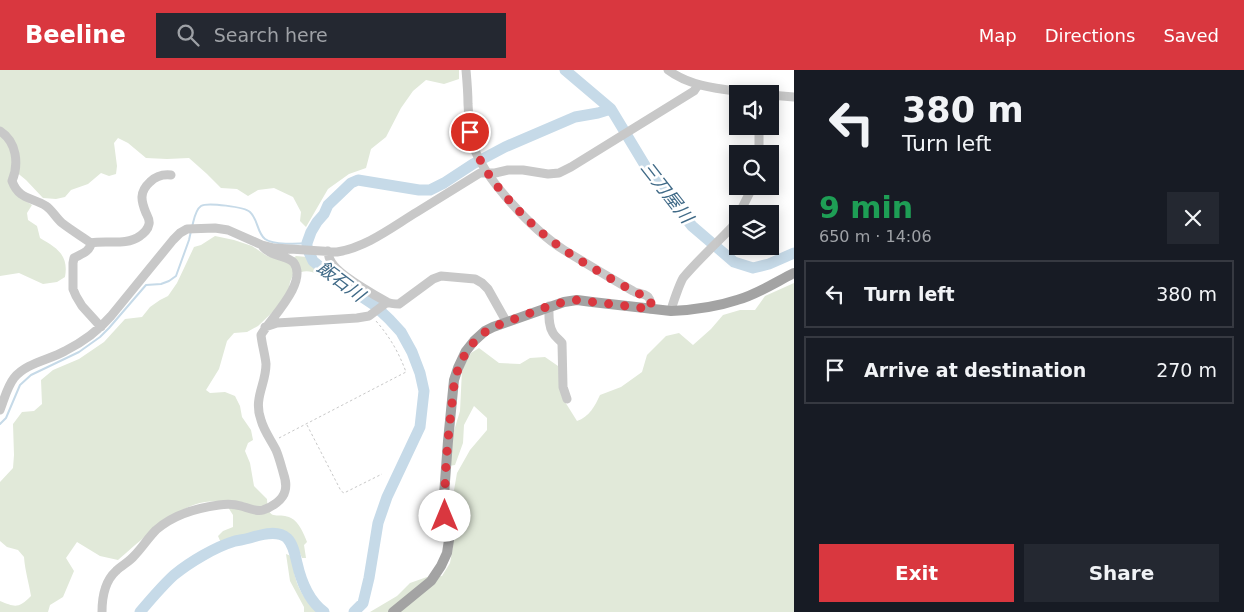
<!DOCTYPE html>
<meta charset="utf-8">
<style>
body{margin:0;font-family:"DejaVu Sans","Noto Sans JP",sans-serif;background:#242831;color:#f1f3f6;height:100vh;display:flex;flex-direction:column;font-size:19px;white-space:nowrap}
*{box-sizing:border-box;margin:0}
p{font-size:16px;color:#9ea1a6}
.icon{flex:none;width:28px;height:28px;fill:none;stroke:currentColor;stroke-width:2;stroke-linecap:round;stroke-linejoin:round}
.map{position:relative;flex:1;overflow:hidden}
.drawer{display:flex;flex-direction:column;background:#171b24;width:450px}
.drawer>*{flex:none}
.hud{background:#171b24;color:#f1f3f6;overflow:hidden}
.controls{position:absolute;left:729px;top:15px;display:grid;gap:10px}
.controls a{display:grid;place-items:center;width:50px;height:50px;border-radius:0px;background:#171b24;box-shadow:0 2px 12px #0003;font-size:25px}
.pin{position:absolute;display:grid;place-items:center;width:42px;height:42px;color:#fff;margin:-21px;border:2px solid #fff;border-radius:50%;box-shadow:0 1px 5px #0007}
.me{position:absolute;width:55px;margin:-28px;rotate:0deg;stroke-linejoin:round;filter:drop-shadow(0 0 4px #0008)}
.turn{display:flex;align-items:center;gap:18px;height:105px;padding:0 25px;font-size:22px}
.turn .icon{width:65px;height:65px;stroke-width:2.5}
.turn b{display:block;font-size:35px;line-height:42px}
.round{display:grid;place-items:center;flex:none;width:52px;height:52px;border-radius:0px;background:#242831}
.headline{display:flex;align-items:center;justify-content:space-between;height:85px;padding:0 25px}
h1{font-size:30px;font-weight:600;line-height:38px;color:#1e9e55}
.button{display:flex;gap:10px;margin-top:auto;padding:10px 25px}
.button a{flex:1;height:58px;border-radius:0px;background:#d9373f;color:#fff;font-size:20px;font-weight:600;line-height:58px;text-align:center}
.button a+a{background:#242831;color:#f1f3f6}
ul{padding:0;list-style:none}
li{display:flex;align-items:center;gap:15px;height:68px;margin:0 10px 8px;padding:0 15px;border:2px solid #363941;border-radius:0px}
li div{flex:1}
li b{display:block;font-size:19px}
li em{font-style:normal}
header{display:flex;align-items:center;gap:30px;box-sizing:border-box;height:70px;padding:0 25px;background:#d9373f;color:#fff}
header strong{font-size:24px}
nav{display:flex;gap:28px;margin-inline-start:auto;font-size:18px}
.search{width:350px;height:45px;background:#242831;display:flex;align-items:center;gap:12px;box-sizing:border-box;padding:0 18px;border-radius:0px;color:#9ea1a6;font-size:19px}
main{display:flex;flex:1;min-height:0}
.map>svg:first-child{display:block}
</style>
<header>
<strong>Beeline</strong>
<div class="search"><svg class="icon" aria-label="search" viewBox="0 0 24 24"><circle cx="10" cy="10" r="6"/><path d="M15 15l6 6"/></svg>Search here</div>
<nav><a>Map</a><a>Directions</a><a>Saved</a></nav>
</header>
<main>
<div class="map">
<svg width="794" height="542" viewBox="0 0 794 542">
<rect width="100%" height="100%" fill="#fff"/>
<path fill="#e1e9d9" d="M0 0H459V9L444 14 426 10 413 21 401 38 386 67 371 79 366 98 349 104 328 119 306 157 300 151 301 142 293 127 274 118 258 120 248 126 237 119 221 118 207 104 189 88 167 89 146 88 128 73 118 68 114 73 117 96 116 104 109 106 101 103 88 114 71 120 65 127 56 129 43 128 26 110 15 101 10 109 24 130 32 135 27 143 28 150 37 156 40 168C57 178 69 185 65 207L57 212 43 214 19 203 0 206Z
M215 166 234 170 252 176 267 186 288 192 296 186 307 187 320 201 331 209 330 211C314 203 310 197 293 205L290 212 288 224 281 234 258 256 247 262 234 263 227 271 219 299 206 320 210 323 225 322 235 326 240 336 242 347 251 360 253 370 248 373 245 381 250 393 254 416 267 429C268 454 278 441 291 448 299 452 304 464 307 472L304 475 306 488H302L295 471 287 463 277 459 260 461 221 473 218 466 223 461 233 457V445L224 431C218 432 211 431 205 432 178 435 139 472 118 490L100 486 77 472 66 488 74 501 63 527 50 535 48 542H0V531C15 537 18 539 31 526 29 513 25 501 24 487L18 480 7 477 0 471V412L13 398 14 385 13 354 22 342 34 341 42 334 41 310 53 300 79 289 104 272 125 249 142 247 150 237 160 230 168 226 177 213 194 177 201 175Z
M794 213V542H370L397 526 410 513 427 507 442 506 450 493 453 476 449 436 453 426 457 403 470 380 487 360V348L474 336 464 355 463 373 455 395 449 396 453 364 460 341 462 300 471 283 479 278 499 293 520 294 530 288 545 287 558 296 562 327 577 351C589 347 595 336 600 325L621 317 642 302 647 285 666 266 679 263 693 275 711 259 723 245 740 240H755L765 226Z
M286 484 291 486C294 493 293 499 295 506 298 520 307 532 317 542H304V537L290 511Z"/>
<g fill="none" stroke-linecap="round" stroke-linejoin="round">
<path stroke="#c6dae8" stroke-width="2" d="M192 157C194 150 195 140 201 136 207 132 245 137 250 142 258 149 257 163 265 169 273 175 298 174 307 173
M0 354 6 348 20 315 31 305 79 282 100 267 109 258 146 215 161 214 169 211 176 206 189 170 191 161"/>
<path stroke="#c6dae8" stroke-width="11" d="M565 0 611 39 646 97 692 156 734 192 753 198 769 194 794 183
M140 542C151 529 162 516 174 505 190 492 215 477 235 471 241 470 247 469 253 467 263 464 278 460 287 468 293 474 295 484 297 493 301 511 308 530 324 542
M354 542 363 533 369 508 378 453 387 427 420 357 424 321 420 303 412 282 401 262 389 249 374 235 335 209 313 191 307 178V173L311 162 317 152 324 144 328 135 351 113 358 110 419 120H430L444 113 473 94 505 77 575 47 598 43 611 39"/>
<path stroke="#c8c8c8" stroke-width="1" stroke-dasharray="2.5 2.5" stroke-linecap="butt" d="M307 355 341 421 344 423 382 404
M279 368 406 302C399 283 390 267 376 251"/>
<path stroke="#c8c8c8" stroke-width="9" d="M466 0C467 11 468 23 468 34 469 48 469 62 473 75 484 109 534 161 564 180 587 194 610 208 633 221 637 224 643 223 647 226 651 228 651 235 651 239
M668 0C693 19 727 19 758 24
M770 25 794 27
M759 56V84
M0 61C17 72 19 94 12 111 19 130 32 127 46 136 52 140 56 148 62 153 71 160 81 166 91 173
M739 144 753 116
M328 181C328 188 332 194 337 199 347 209 374 225 387 232 391 234 395 234 399 234L433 209 441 206 475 209 482 213 488 219 506 251
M549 236C549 245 548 255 553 263 555 267 559 269 562 273L563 317 567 329
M671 241C672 235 680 213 683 208 697 191 717 173 732 157L738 147
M101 257 82 236 76 226 73 219V193L74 188C81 184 90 182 91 173 107 170 126 176 140 166 144 163 148 160 149 154 150 150 148 147 146 143 141 131 139 122 150 112 156 106 162 104 171 105
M265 257 277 253 357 248 369 246 385 234
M0 340C4 330 7 317 14 308 26 293 49 290 65 281 83 272 98 261 111 246L173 170 180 163 187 159 215 158 228 160 262 175 274 178 337 182C367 177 392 157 417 142 438 129 459 116 480 103H495L508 100H523L548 104 559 103 571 97 694 21 698 15
M102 542C102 527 105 511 116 501 122 495 129 492 134 486 142 478 148 468 156 460 173 445 196 438 219 435 226 434 234 434 241 436 248 438 256 442 263 440 272 437 283 430 285 421 287 414 285 408 283 402 281 395 279 387 276 380 271 370 264 361 261 350 253 328 266 315 266 294 265 284 262 275 261 265 270 249 308 213 294 193 288 185 273 188 263 177"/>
<path stroke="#a3a3a3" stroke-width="10" d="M393 542 431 511 441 496 447 483 449 470 445 445 444 425 448 371 454 310 458 298 466 281 474 271 485 261 493 257 564 232 577 230 592 232 671 241C693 240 716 237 737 230 756 225 776 212 794 203"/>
</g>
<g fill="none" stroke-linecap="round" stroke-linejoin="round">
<path stroke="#d9373f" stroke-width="9" stroke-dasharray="0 16.2" d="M445 446C444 411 447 376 451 342 453 327 453 311 459 297 466 279 477 266 493 257L549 236 564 232 577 230 651 239C652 226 647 226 636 223 600 202 561 182 531 153 522 145 515 136 507 128 489 107 476 88 470 62"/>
</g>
<g text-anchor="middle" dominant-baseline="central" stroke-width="5" stroke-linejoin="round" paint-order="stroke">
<g font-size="18" font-style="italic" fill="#406a87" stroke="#fff">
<text transform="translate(667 122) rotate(52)">三刀屋川</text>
<text transform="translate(341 211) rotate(37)">飯石川</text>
</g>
</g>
</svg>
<div class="controls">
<a><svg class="icon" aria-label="sound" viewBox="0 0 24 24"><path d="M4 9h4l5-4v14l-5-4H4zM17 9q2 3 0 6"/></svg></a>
<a><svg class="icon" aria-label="search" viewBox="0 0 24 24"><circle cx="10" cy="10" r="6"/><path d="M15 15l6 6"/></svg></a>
<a><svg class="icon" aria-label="layers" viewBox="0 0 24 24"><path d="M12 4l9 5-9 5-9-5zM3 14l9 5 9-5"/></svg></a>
</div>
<div class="pin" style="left:470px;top:62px;background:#d93025"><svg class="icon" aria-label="arrive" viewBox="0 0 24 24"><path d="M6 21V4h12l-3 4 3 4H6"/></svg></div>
<svg class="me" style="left:445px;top:446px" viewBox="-20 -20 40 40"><circle r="19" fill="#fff"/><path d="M0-13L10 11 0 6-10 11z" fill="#d9373f"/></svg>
</div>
<section class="drawer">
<div class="hud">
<div class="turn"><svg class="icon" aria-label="left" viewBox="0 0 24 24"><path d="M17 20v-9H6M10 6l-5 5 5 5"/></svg><div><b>380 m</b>Turn left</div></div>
</div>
<div class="headline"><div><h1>9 min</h1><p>650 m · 14:06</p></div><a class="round"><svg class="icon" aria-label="close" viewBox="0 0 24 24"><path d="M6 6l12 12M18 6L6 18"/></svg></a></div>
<ul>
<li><svg class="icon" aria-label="left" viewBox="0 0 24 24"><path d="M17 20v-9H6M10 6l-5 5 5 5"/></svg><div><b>Turn left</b></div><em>380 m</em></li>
<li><svg class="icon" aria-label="arrive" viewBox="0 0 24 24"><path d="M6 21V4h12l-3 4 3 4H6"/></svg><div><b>Arrive at destination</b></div><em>270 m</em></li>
</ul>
<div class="button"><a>Exit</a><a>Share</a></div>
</section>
</main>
